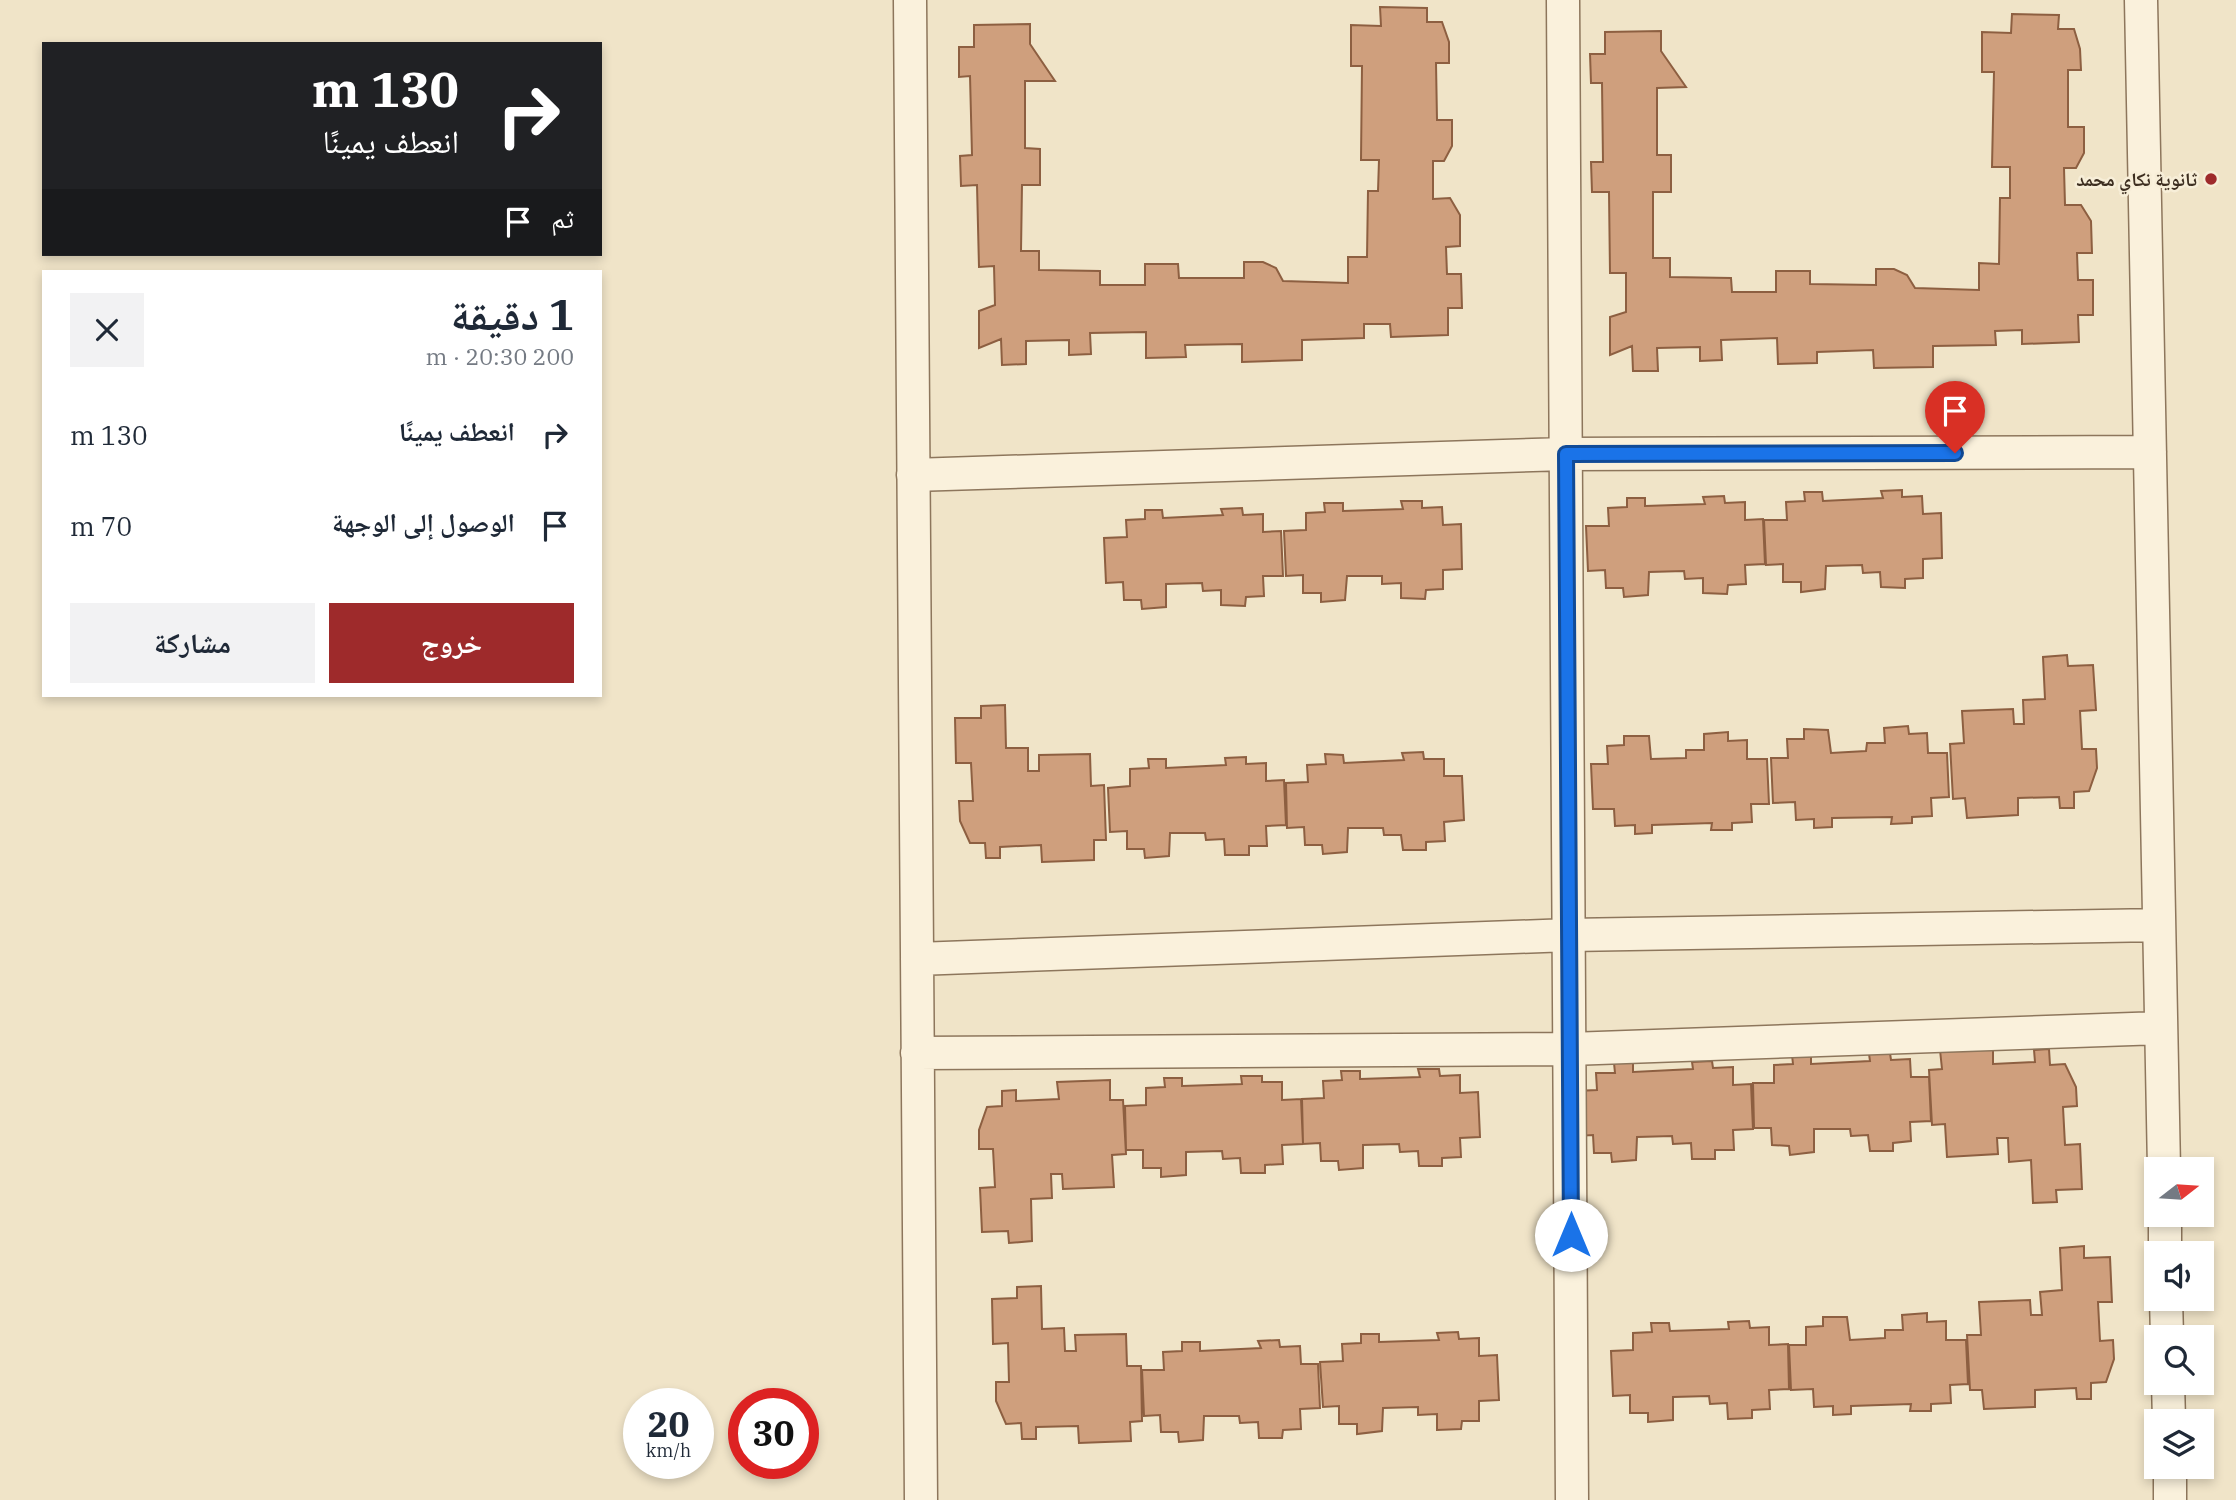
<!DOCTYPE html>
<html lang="ar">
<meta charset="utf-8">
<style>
body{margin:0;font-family:"IBM Plex Serif","Noto Naskh Arabic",serif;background:#f2f2f3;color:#1f2937;direction:rtl;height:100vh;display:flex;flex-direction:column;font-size:26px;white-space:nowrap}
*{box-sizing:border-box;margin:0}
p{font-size:23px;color:#747a83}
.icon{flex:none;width:38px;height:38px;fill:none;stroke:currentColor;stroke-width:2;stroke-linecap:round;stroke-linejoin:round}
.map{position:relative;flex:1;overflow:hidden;direction:ltr}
.side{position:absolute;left:42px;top:270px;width:560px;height:427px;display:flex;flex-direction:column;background:#fff;border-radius:0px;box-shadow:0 4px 10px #0003;direction:rtl}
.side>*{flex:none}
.guide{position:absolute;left:42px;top:42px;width:560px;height:214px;border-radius:0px;box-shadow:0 4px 10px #0003;direction:rtl;background:#202124;color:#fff;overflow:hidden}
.needle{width:46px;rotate:73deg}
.controls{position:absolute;left:2144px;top:1157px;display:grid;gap:14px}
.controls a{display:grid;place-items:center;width:70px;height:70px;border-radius:0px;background:#fff;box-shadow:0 4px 10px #0003;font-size:35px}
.speed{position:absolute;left:623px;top:1388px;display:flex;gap:14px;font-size:35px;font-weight:700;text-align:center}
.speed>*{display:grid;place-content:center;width:91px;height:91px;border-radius:50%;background:#fff;box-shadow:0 4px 10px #0003;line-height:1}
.speed small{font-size:18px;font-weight:400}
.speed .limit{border:10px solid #d22;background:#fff;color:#111}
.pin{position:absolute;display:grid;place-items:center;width:60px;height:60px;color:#fff;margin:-72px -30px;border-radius:50% 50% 50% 0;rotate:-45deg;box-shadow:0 0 7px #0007}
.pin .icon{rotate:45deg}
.me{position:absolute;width:77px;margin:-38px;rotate:0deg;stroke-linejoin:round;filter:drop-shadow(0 0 5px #0008)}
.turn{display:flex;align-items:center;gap:24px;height:147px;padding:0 28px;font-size:32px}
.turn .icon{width:91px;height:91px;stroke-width:2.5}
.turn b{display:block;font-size:49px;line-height:60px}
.then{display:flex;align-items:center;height:66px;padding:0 28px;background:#0003;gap:14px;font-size:26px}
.round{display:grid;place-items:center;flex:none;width:74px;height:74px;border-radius:0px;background:#f2f2f3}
.headline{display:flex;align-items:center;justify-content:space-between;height:119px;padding:0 28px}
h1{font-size:42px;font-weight:800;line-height:52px}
.cta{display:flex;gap:14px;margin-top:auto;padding:14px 28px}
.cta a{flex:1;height:80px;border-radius:0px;background:#9e2a2b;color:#fff;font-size:28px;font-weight:800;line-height:80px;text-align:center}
.cta a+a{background:#f2f2f3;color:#1f2937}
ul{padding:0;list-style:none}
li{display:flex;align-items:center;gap:21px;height:91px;padding:0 28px}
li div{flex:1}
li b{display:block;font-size:26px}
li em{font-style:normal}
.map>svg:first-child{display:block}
</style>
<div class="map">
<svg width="2236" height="1500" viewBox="0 0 2236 1500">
<rect width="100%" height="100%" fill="#f0e4c8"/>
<path fill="#cf9f7d" stroke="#8d5f41" stroke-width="2" d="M1380 7 1427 8V22H1442L1449 42V63H1436L1437 120H1452V146L1444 161H1433V199L1450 198 1460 215V246L1446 247 1447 274H1461L1462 308H1448V335L1391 337 1390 324H1364V338L1302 340V360L1242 362V344L1185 345 1186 357 1146 358V332L1090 333 1091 354 1069 355V340L1026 341V364L1002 365 1001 339 979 348V311L995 305 994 266 979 267 977 185 961 186 960 156 972 155 970 76 959 77V47H974V25L1030 24V44L1055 81H1025V148L1040 149V185H1022L1021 251H1039V270L1100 271V285H1145V264H1178L1179 278H1244V262H1263L1276 268 1283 281 1348 283V257H1367L1368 191H1378L1379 160H1361L1362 66H1351V25L1381 26Z
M2012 14 2059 15 2058 29H2074L2080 49 2081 70H2068V127H2084V153L2076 168H2064L2065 205H2081L2091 221 2092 253H2077L2078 280H2093V315H2078L2079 342 2022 344V330L1995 331 1996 345 1933 346V367L1874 368 1873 350 1817 352V363L1778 364 1777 338 1721 340 1722 360 1700 361V347L1657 348 1658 371H1633L1632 346 1610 355V317L1626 312V273H1610L1609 192H1592L1591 162H1603L1602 83H1591L1590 54H1605V32L1661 31V51L1686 87 1657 88V155H1671V192H1653V258H1670V277L1731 278 1732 292H1776V271H1810V284L1876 285V269H1894L1907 275 1915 288 1979 290V263L1999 264 2000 198H2010V167H1992L1994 72H1982V32L2011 33Z
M1902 490V497L1922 496 1923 514 1941 513 1942 558 1923 559V578L1905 579V588L1881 587 1880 572 1863 573 1862 565 1826 566 1825 589 1801 592V582H1783V564L1766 565 1764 520H1787L1786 502 1805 501 1804 492H1822L1823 501 1883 498 1881 491Z
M1724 496 1725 503 1745 502V520L1763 519 1765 564 1745 565 1746 584 1728 585 1727 594 1703 593V578L1685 579 1684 571 1649 572 1648 595 1624 597 1623 588H1606L1605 570 1588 571 1586 526H1609L1608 508 1627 507V498H1645V506L1705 504 1703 497Z
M1401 501H1422V508L1442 507 1443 525 1461 524 1462 569 1443 570V589L1426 590 1425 599 1401 598V583L1382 584V576H1347L1345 600 1321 602V593H1303V575L1286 576 1284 531 1306 530V513L1325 512 1324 503H1343V511L1403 509Z
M1242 508 1243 515 1263 514V532L1281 531 1283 576H1263L1264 596 1246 597 1245 606 1221 605V590L1203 591 1202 583 1166 584V607L1142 609 1141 600H1124L1123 582 1106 583 1104 538 1127 537 1126 520 1145 519V510H1162L1163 518 1223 515 1221 509Z
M2067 655 2068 666 2093 665 2096 710 2080 711 2082 749H2096L2097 768 2089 791 2074 792V808H2060L2059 797 2018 798V815L1967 818 1965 798 1953 799 1950 744 1964 743 1962 711 2013 709 2014 724H2024L2023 700 2045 699 2043 657Z
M1005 705 1006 748H1028V771H1039V755L1090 754 1091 786 1104 785 1106 840H1094V860L1042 862 1041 845 1000 847V858H986L985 843H970L960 821 959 801H973L971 763H956L955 718H981V706Z
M1908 726 1909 734 1927 733 1928 753H1947L1949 797 1931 798 1932 816 1912 817V823L1891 824 1892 817 1832 818V827L1814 828V819L1796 820 1795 802 1773 803 1771 758H1788L1787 739H1804V729L1828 730 1831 753 1866 751 1867 743H1885L1884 728Z
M1728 732V741L1747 740V759H1767L1769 804H1751L1752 822 1732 823V830H1711L1712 823 1652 825V833L1635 834V825L1615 826 1614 809H1593L1591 764H1608L1607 746 1624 745V736H1649L1651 759 1686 758V750H1704V734Z
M1423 752 1424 759H1444V776H1462L1464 820 1444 822 1445 841 1426 842V850H1403L1401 835H1384L1383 828H1348L1347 852 1323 854 1322 845H1305L1304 827 1287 828 1286 783 1308 782 1307 765 1326 764 1325 754 1343 755 1344 763 1404 760 1402 753Z
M1246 757V764L1266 763V781L1284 780 1286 825 1266 826 1267 846H1249V855H1225L1224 839 1206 840 1205 833H1170L1169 856 1145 858 1144 849H1127V831L1110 832 1108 788 1130 786V769L1149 768 1148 759H1166V768L1226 765 1225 758Z
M1993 1047V1064L2035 1062 2034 1050 2049 1049 2050 1065 2065 1064 2076 1087 2077 1106 2063 1107 2065 1145 2080 1144 2082 1189 2056 1190 2057 1202 2033 1203 2031 1160 2009 1162 2008 1138H1997L1998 1154 1947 1157 1945 1124 1932 1125 1929 1070 1942 1069 1940 1050Z
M1890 1053 1891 1060 1910 1059 1911 1077H1929L1931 1121 1910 1122 1911 1141 1893 1143V1151H1870L1868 1135 1851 1136 1850 1129H1814V1152L1790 1155 1789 1146 1772 1145 1771 1128H1754L1753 1083H1774V1065L1793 1064 1792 1055H1811V1064L1870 1061 1869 1054Z
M1712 1061 1713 1068 1733 1067V1085L1751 1084 1753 1129 1733 1130 1734 1150H1715V1159H1692L1691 1143 1673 1144 1672 1136 1637 1137 1636 1160 1612 1162 1611 1153H1594L1593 1135 1577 1136 1575 1091 1597 1090 1596 1073H1615L1614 1063H1633V1072L1693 1069 1692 1062Z
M1418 1069H1439L1440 1076 1460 1075V1093L1478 1092 1480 1137 1460 1138 1461 1157 1442 1158V1166H1419L1418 1151 1400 1152 1399 1144 1363 1145V1168L1339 1170 1338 1161H1321L1320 1143 1303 1144 1302 1099 1324 1098 1323 1081 1342 1080 1341 1071H1360V1079L1420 1077Z
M1241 1076H1262V1082H1282V1100L1301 1099 1303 1144 1282 1145 1283 1164 1265 1165V1173H1241L1240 1158 1223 1159 1222 1151 1186 1152V1175L1161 1177V1168H1143V1150H1126L1125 1106 1146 1105V1088L1165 1087 1164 1078H1182V1086L1242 1084Z
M1110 1080V1100H1123L1126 1154 1112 1155 1114 1187 1063 1189 1062 1174H1051L1052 1198 1031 1199 1032 1241 1009 1243 1008 1231 982 1232 980 1188 995 1187 993 1149H979V1130L987 1107 1002 1106V1091L1016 1090V1101L1059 1099 1057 1082Z
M2084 1246V1258L2110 1257 2112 1302H2098L2100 1341 2113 1340 2114 1359 2106 1382 2091 1383V1399H2077L2076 1388 2035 1390V1407L1984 1409 1982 1390H1970L1967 1335H1981L1979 1302 2030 1300 2031 1315H2042L2040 1292 2062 1290 2060 1248Z
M1041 1286 1042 1329 1064 1328 1065 1351H1076L1075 1335 1126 1334 1127 1366H1141L1142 1421 1130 1422 1131 1441 1079 1443 1078 1426 1036 1427V1439H1022L1021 1423 1006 1424 996 1401V1382H1009L1008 1343 993 1344 992 1299 1017 1298V1287Z
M1927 1313V1322L1946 1321V1340H1966L1968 1384 1950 1385 1951 1403 1931 1404V1411H1910L1911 1404 1851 1406V1414L1833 1415V1406L1814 1407 1813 1389 1791 1390 1789 1345H1806V1327L1823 1326V1317H1847L1850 1340 1885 1338V1330H1903L1902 1315Z
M1749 1321 1750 1328 1769 1327V1345L1788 1344 1789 1389 1769 1390 1770 1409 1752 1410V1418L1728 1419 1727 1403 1710 1404 1709 1396 1673 1397V1420L1648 1422V1413H1630V1395L1613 1396 1611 1351 1633 1350V1333L1652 1332 1651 1323H1669L1670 1331 1729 1329 1728 1322Z
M1458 1332 1459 1339 1479 1338V1356L1497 1355 1499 1400 1479 1401V1421H1462L1461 1429 1437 1430V1414L1418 1415V1407L1383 1408 1382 1431 1357 1434V1424H1339V1406L1323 1407 1320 1362 1343 1361 1342 1344 1361 1343V1334H1379V1342L1439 1340 1437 1333Z
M1279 1340 1280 1347 1300 1346 1301 1364H1318L1320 1408 1300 1409 1301 1429 1283 1430 1282 1438H1259L1258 1422 1240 1423 1239 1416H1204L1203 1440 1179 1442 1178 1432H1161L1160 1415 1144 1416 1142 1370H1164L1163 1352 1182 1351V1342H1200V1351L1261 1348 1258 1341Z"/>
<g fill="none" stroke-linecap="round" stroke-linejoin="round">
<g stroke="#8d765c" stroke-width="35">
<path id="minor" d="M910 0 921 1500
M1563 0 1572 1500
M2141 0 2164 1169
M913 475 1566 454 2150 452
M917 959 1569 935 2159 925
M917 1053 1570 1049 2161 1028
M2165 1214V1253
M2166 1298 2167 1337
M2168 1382 2169 1421
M2170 1466V1500"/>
</g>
<use href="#minor" stroke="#faf1dc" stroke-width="32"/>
</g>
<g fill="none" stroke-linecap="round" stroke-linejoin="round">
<g stroke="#114b97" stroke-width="18">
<path id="route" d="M1571 1235 1566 454 1955 453"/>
</g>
<use href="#route" stroke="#1a73e8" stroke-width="12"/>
</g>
<circle fill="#9e2a2b" stroke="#f7eed8" stroke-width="2.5" cx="2211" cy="179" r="7"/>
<g text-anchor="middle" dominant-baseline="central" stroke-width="5" stroke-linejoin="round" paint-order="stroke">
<g font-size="19" font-weight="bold" fill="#3d2e20" stroke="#f7eed8" text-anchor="end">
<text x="2197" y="179">ثانوية نكاي محمد</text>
</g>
</g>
</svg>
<div class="controls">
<a><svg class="needle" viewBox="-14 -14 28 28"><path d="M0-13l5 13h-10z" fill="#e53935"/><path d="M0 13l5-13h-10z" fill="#747a83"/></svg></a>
<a><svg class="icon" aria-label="sound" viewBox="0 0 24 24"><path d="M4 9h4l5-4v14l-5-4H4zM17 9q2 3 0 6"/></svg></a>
<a><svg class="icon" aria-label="search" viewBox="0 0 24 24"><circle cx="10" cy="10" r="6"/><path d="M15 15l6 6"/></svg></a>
<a><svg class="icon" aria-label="layers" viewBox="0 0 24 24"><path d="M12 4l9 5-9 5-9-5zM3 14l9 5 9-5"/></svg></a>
</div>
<div class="speed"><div>20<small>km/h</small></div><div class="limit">30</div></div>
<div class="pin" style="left:1955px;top:453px;background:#d93025"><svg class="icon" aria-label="arrive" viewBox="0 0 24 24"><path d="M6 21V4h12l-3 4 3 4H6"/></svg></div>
<svg class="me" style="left:1571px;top:1235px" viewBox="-20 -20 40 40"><circle r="19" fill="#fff"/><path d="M0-13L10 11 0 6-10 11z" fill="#1a73e8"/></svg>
<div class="guide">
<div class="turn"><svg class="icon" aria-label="right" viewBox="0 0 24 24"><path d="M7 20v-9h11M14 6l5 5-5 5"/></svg><div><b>130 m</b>انعطف يمينًا</div></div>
<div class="then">ثم<svg class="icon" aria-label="arrive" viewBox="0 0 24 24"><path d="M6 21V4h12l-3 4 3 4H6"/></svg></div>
</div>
<section class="side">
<div class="headline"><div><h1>1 دقيقة</h1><p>200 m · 20:30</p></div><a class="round"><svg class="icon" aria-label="close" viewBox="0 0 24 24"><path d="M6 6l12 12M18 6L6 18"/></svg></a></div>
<ul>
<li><svg class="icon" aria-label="right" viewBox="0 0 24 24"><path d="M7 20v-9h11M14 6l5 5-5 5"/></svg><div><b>انعطف يمينًا</b></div><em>130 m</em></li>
<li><svg class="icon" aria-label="arrive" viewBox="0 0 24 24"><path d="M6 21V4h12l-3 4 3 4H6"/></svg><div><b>الوصول إلى الوجهة</b></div><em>70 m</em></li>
</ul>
<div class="cta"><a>خروج</a><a>مشاركة</a></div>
</section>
</div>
